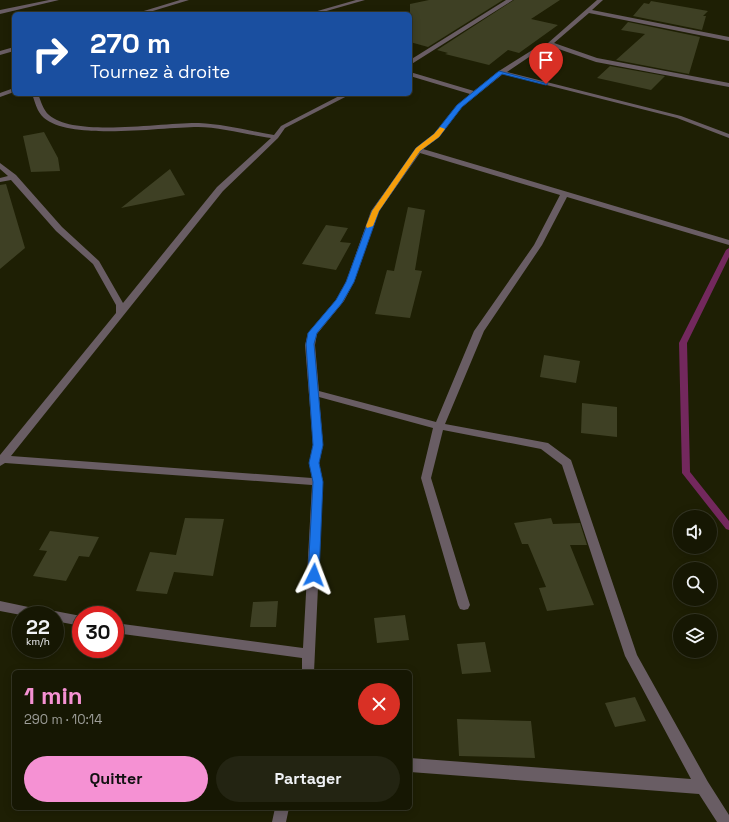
<!DOCTYPE html>
<html lang="fr">
<meta charset="utf-8">
<style>
body{margin:0;font-family:"Space Grotesk",sans-serif;background:#232412;color:#f1f3f6;height:100vh;display:flex;flex-direction:column;font-size:15px;white-space:nowrap}
*{box-sizing:border-box;margin:0}
p{font-size:13px;color:#9e9f9a}
.icon{flex:none;width:22px;height:22px;fill:none;stroke:currentColor;stroke-width:2;stroke-linecap:round;stroke-linejoin:round}
.map{position:relative;flex:1;overflow:hidden}
.sheet{position:absolute;left:12px;top:670px;width:400px;height:140px;display:flex;flex-direction:column;background:#161703;border-radius:6px;box-shadow:0 2px 10px #0003,0 0 0 1px #353625}
.sheet>*{flex:none}
.guide{position:absolute;left:12px;top:12px;width:400px;height:84px;border-radius:6px;box-shadow:0 2px 10px #0003,0 0 0 1px #353625;background:#1a4fa0;color:#fff;overflow:hidden}
.tools{position:absolute;left:673px;top:510px;display:grid;gap:8px}
.tools a{display:grid;place-items:center;width:44px;height:44px;border-radius:50%;background:#161703;box-shadow:0 2px 10px #0003,0 0 0 1px #353625;font-size:20px}
.speed{position:absolute;left:12px;top:606px;display:flex;gap:8px;font-size:20px;font-weight:700;text-align:center}
.speed>*{display:grid;place-content:center;width:52px;height:52px;border-radius:50%;background:#161703;box-shadow:0 2px 10px #0003,0 0 0 1px #353625;line-height:1}
.speed small{font-size:10px;font-weight:400}
.speed .limit{border:6px solid #d22;background:#fff;color:#111}
.pin{position:absolute;display:grid;place-items:center;width:34px;height:34px;color:#fff;margin:-41px -17px;border-radius:50% 50% 50% 0;rotate:-45deg;box-shadow:0 0 4px #0007}
.pin .icon{rotate:45deg}
.me{position:absolute;width:44px;margin:-22px;rotate:3deg;stroke-linejoin:round;filter:drop-shadow(0 0 3px #0008)}
.turn{display:flex;align-items:center;gap:14px;height:84px;padding:0 12px;font-size:18px}
.turn .icon{width:52px;height:52px;stroke-width:2.5}
.turn b{display:block;font-size:28px;line-height:34px}
.round{display:grid;place-items:center;flex:none;width:42px;height:42px;border-radius:21px;background:#232412}
.overview{display:flex;align-items:center;justify-content:space-between;height:68px;padding:0 12px}
h1{font-size:24px;font-weight:600;line-height:30px;color:#f591d3}
.cta{display:flex;gap:8px;margin-top:auto;padding:8px 12px}
.cta a{flex:1;height:46px;border-radius:24px;background:#f591d3;color:#111;font-size:16px;font-weight:600;line-height:46px;text-align:center}
.cta a+a{background:#232412;color:#f1f3f6}
.map>svg:first-child{display:block}
</style>
<div class="map">
<svg width="729" height="822" viewBox="0 0 729 822">
<rect width="100%" height="100%" fill="#1e1f04"/>
<g fill="none" stroke-linecap="round" stroke-linejoin="round">
<path fill="#73285d" fill-rule="evenodd" d="M729 248V257L687 343 690 472 729 521V530L726 529 682 473 679 343 726 250Z"/>
</g>
<path fill="#3e4024" d="M429 0H503L428 47 410 42V4Z
M514 0H560L531 19 558 25 519 53 508 50 489 65 445 54 448 53 437 50Z
M651 1 708 11 703 16H706L702 30 633 16 644 3 649 4Z
M628 22 700 37 689 74 616 60 645 34 621 30Z
M610 66 665 76 651 90 597 78Z
M44 132 58 158 60 171 31 172 23 136Z
M170 169 185 195 121 208Z
M6 184 25 248 0 269V185Z
M408 207 425 210 415 270 422 271 410 318 375 314 387 270 394 271Z
M326 225 348 228 340 242 351 243 336 270 302 264Z
M544 355 580 361 576 383 540 377Z
M582 403 617 407V437L581 433Z
M185 518 224 519 213 576 174 572 167 594 136 591 150 552 176 555Z
M551 518 553 524 580 523 587 545H570L594 605 547 611 539 588 546 587 528 544H522L514 523Z
M50 531 99 537 89 557 79 556 66 581 33 576 47 551 39 550Z
M278 601 276 627H250L253 602Z
M405 615 409 640 377 643 374 618Z
M485 642 491 672 462 674 457 644Z
M635 697 646 721 615 727 605 703Z
M457 719 531 721 535 758 459 756Z"/>
<g fill="none" stroke-linecap="round" stroke-linejoin="round">
<path fill="#695d64" fill-rule="evenodd" d="M49 0H59L0 14V10Z
M180 0H189L143 14H134Z
M356 0H365L316 14H307Z
M506 0H513L410 65V60Z
M597 0H603L592 10 729 37V41L589 13 554 43 597 58 729 83V87L596 62 550 46 538 51 507 72 681 116 729 134V138L677 118 503 74 462 107 439 137 423 149 729 240V245L567 197 542 245 484 331 445 424 548 443 571 460 637 655 708 782 729 815V822H717L699 794 410 772V758L691 779 625 656 562 465 541 449 443 430 431 478 470 605 468 609 464 610 460 609 458 605 421 478 433 428 319 397 323 445 319 463 323 482 314 672H302V658L115 633V623L303 648 312 485 5 463 0 466V455L116 313V305L93 264 56 231 11 180 0 182V178L8 176 0 169V163L16 175 62 227 99 261 123 303 217 187 271 138C249 135 219 127 198 127 162 127 71 141 44 118 37 112 35 102 32 94H38C41 101 43 110 49 115 75 138 164 122 199 123 223 124 250 131 274 135L281 126 343 94H351L285 128 278 138 223 191 11 456 312 478 309 463 313 445 305 345 308 333 336 300 346 282 371 211 416 149 435 135 458 105 470 94 410 76V72L474 91 499 71 534 49 548 43ZM420 153 560 195 534 245 474 331 436 422 319 391 315 345 317 334 344 301 354 282 379 211Z
M14 47V51L0 55V51Z
M14 88V92L0 97V93Z
M0 601 52 612 55 611 81 616V626L55 621V615H21L0 611Z
M275 808H289L286 822H272Z"/>
</g>
<path fill="#1a73e8" stroke="#114b97" d="M499 71 548 84 546 85 502 74 462 107 439 137 420 151 379 211 354 282 342 303 317 333 314 344 323 445 319 463 323 482 319 575 314 580 310 578 308 575 313 482 309 463 313 445 306 344 308 333 336 300 346 282 372 211 416 148 434 134 457 105Z"/>
<path fill="#f59e0b" d="M440 127 445 129 439 137 420 151 379 211 373 226 367 228 366 226 372 211 416 148 434 134Z"/>
</svg>
<div class="tools">
<a><svg class="icon" aria-label="sound" viewBox="0 0 24 24"><path d="M4 9h4l5-4v14l-5-4H4zM17 9q2 3 0 6"/></svg></a>
<a><svg class="icon" aria-label="search" viewBox="0 0 24 24"><circle cx="10" cy="10" r="6"/><path d="M15 15l6 6"/></svg></a>
<a><svg class="icon" aria-label="layers" viewBox="0 0 24 24"><path d="M12 4l9 5-9 5-9-5zM3 14l9 5 9-5"/></svg></a>
</div>
<div class="speed"><div>22<small>km/h</small></div><div class="limit">30</div></div>
<div class="pin" style="left:546px;top:84px;background:#d93025"><svg class="icon" aria-label="arrive" viewBox="0 0 24 24"><path d="M6 21V4h12l-3 4 3 4H6"/></svg></div>
<svg class="me" style="left:314px;top:575px" viewBox="-20 -20 40 40"><path d="M0-17L14 15 0 8-14 15z" fill="#1a73e8" stroke="#fff" stroke-width="4"/></svg>
<div class="guide">
<div class="turn"><svg class="icon" aria-label="right" viewBox="0 0 24 24"><path d="M7 20v-9h11M14 6l5 5-5 5"/></svg><div><b>270 m</b>Tournez à droite</div></div>
</div>
<section class="sheet">
<div class="overview"><div><h1>1 min</h1><p>290 m · 10:14</p></div><a class="round" style="background:#d93025;color:#fff"><svg class="icon" aria-label="close" viewBox="0 0 24 24"><path d="M6 6l12 12M18 6L6 18"/></svg></a></div>
<div class="cta"><a>Quitter</a><a>Partager</a></div>
</section>
</div>
